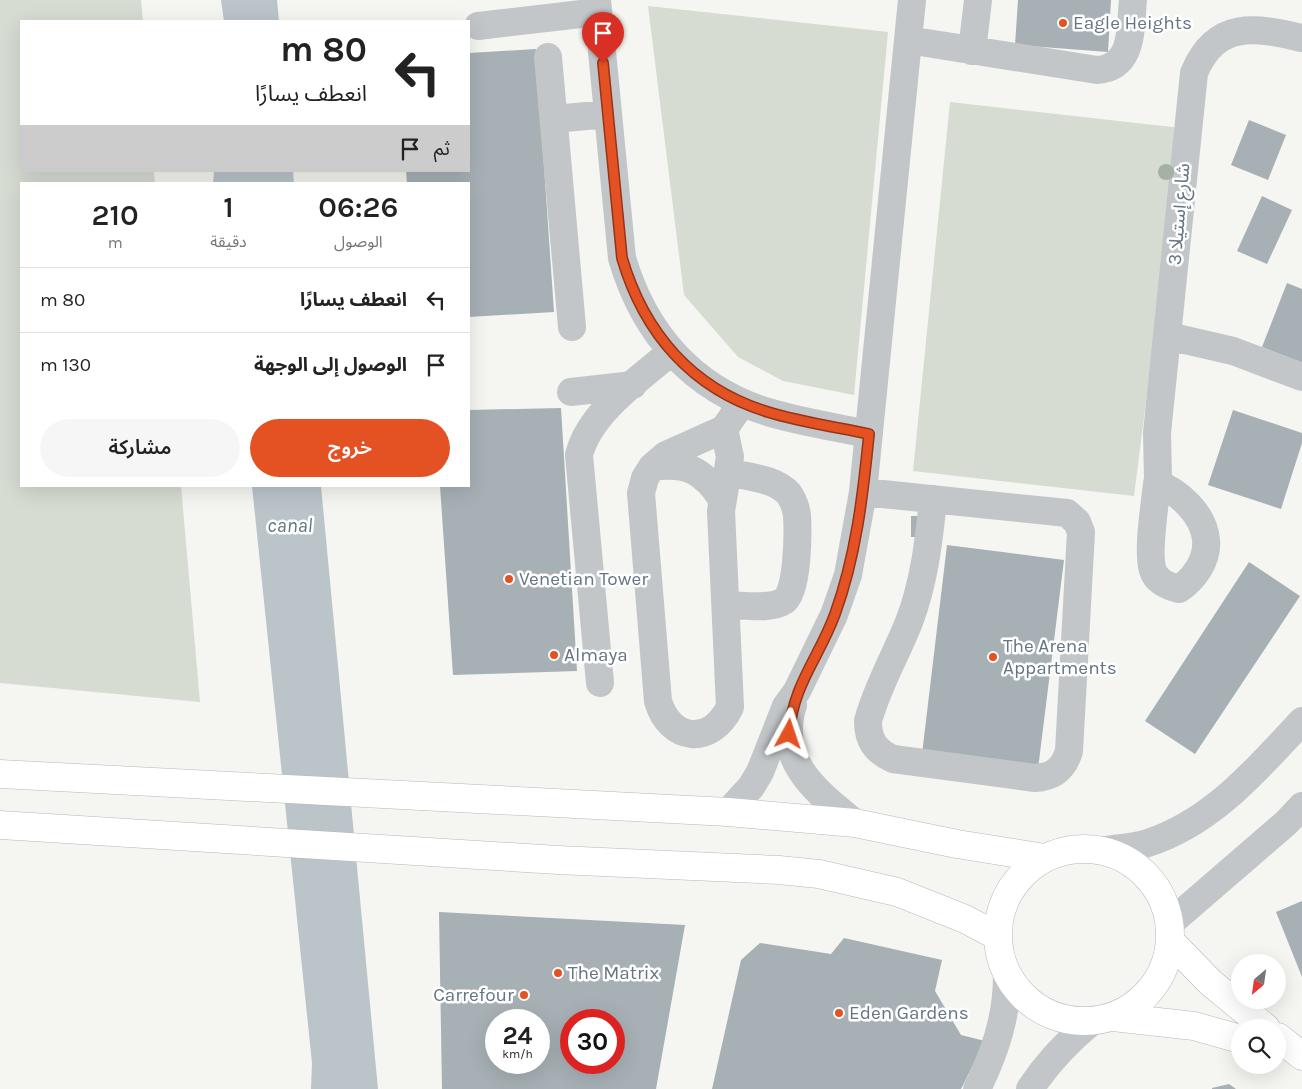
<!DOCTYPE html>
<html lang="ar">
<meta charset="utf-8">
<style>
body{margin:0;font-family:Karla,"Noto Sans Arabic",sans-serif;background:#f6f6f6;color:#222;direction:rtl;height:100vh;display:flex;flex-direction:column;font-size:19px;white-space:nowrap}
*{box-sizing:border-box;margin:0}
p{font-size:16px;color:#767676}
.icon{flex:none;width:28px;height:28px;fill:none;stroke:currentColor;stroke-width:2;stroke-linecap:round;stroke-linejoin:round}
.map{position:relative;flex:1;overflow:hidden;direction:ltr}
.details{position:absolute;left:20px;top:182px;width:450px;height:305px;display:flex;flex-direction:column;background:#fff;border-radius:0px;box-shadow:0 5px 20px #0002;direction:rtl}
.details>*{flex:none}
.top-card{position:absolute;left:20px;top:20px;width:450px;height:152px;border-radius:0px;box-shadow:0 5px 20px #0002;direction:rtl;background:#fff;color:#222;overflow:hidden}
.needle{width:32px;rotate:209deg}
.tools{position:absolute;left:1231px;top:954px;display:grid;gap:10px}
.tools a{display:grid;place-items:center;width:55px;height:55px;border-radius:50%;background:#fff;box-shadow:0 5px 20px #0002;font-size:25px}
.speed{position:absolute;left:485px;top:1009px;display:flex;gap:10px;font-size:25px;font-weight:700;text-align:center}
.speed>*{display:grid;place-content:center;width:65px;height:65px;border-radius:50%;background:#fff;box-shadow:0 5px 20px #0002;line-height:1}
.speed small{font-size:12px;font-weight:400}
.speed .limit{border:8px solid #d22;background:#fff;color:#111}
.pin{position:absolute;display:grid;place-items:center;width:42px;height:42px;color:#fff;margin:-51px -21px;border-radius:50% 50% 50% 0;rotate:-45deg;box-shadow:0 0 5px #0007}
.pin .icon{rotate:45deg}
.me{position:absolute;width:55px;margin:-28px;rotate:5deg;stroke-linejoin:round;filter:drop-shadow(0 0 4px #0008)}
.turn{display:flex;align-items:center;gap:18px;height:105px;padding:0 20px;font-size:22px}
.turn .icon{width:65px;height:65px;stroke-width:2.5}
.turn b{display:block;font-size:35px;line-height:42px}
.then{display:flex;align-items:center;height:48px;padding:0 20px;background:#0003;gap:10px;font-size:19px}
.eta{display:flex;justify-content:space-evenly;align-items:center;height:85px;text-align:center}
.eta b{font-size:30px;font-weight:600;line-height:35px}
.primary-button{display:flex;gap:10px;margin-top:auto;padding:10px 20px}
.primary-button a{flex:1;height:58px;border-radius:30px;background:#e45123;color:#fff;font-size:20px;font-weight:600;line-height:58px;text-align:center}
.primary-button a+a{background:#f6f6f6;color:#222}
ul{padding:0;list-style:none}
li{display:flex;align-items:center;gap:15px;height:65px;padding:0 20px;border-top:1px solid #e0e0e0}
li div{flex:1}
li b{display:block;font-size:19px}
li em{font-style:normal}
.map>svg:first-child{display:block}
</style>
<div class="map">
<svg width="1302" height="1089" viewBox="0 0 1302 1089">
<rect width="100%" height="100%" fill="#f5f5f1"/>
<path fill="#d6dcd2" d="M0 0H141L143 21H21V171H154L155 184H21V486H181L200 702 0 683Z
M648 6 888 32 854 395 783 381 738 357 684 295Z
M950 102 1181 128 1134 496 913 471Z"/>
<path fill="#bac4c9" d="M221 0H277L279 21H224Z
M214 171H293L294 184H213Z
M252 486H321L378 1089H311L312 1063Z"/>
<path fill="#a7b0b5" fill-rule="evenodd" d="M1018 0H1111L1108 52 1015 45Z
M536 49 554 312 469 317V184H407L406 171H469V53Z
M1249 120 1286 135 1268 180 1231 165Z
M1262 196 1292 210 1267 264 1237 251Z
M1287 283 1302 289V363L1262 347Z
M561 408 577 671 453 675 440 486H469V410Z
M1233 410 1302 433V443L1281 509 1208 485Z
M911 516H929V537H911Z
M947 545 1064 560 1038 769 922 754Z
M1249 562 1300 596 1195 754 1145 721Z
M1302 901V977L1276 912Z
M439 912 685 925 656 1089H442ZM496 1020H539V1062H496ZM571 1020H614V1062H571Z
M844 938 942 960 935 991 961 1035 985 1041 961 1089H712L741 960 760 943 831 954Z
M1229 1084 1236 1089H1212V1088Z"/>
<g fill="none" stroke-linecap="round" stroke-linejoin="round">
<g stroke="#b5b9bd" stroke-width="29">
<path id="major" d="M0 774 728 812 855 823 957 844 1045 858
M0 825 558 860 779 870 819 874 897 892 965 919 997 936
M998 935a86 86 0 1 1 172 0a86 86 0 1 1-172 0Z
M1170 941 1211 983 1266 1028
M1113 1017 1194 1026 1240 1039
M1278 1037 1302 1056"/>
</g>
<path stroke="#c2c6c9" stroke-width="28" d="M597 0 622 258C644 333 692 389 768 412 800 422 835 427 869 434
M478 26 598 12
M908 40 1097 70C1134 67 1130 29 1133 0
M972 51 978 0
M548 57 572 327
M554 119 608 114
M1168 336 1233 351 1302 377
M571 392 633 385
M724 429 730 457 721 511 730 707C711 746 670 742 658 701L641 493 645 478 652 467 666 455 724 429 742 403
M652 467C686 462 703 470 722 499
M1157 484C1179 491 1204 515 1206 540 1208 560 1194 579 1179 589 1170 587 1158 582 1154 573 1146 558 1155 503 1157 484L1158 479 1157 433 1194 73C1216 20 1255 27 1302 38
M863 492 1067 513 1077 522 1081 532 1069 751C1064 768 1054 777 1035 778L893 759C875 751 868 740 868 721 877 687 896 655 909 622 924 583 929 541 933 499
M727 605C743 605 770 610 784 601 798 592 798 532 797 515 796 508 793 500 789 494 775 478 747 477 728 472
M600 683 579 455C589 413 639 379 671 352
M793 705C775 761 817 792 855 823
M728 812 751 787 760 772 786 706 797 691 834 615 848 575 863 492 912 0
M1099 851C1115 848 1133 848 1148 843 1213 822 1257 769 1302 721
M1169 924 1286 823 1302 806
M977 1089C995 1052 1007 1017 1007 976
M1030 1089C1047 1063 1067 1042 1091 1022"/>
<use href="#major" stroke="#fff" stroke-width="28"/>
</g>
<circle fill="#a7b1a3" cx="1166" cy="172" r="8"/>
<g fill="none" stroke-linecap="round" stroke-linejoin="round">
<g stroke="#943517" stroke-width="12">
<path id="route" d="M603 63 622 258C644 333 692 389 768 412 800 422 836 427 869 434 863 495 856 556 835 614 819 658 793 684 789 734"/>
</g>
<use href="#route" stroke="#e45123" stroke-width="9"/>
</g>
<g fill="#e45123" stroke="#fff" stroke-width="2">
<circle cx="1063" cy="23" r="5"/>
<circle cx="509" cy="579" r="5"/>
<circle cx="554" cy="655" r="5"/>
<circle cx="993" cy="657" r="5"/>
<circle cx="558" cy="973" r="5"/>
<circle cx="524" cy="995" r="5"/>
<circle cx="839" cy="1013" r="5"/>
</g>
<g text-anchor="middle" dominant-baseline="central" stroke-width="5" stroke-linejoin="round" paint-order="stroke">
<g font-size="19" fill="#647583" stroke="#fff" text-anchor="start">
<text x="1073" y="23">Eagle Heights</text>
<text x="519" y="579">Venetian Tower</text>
<text x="1003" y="646">The Arena<tspan x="1003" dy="22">Appartments</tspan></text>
<text x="564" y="655">Almaya</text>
<text x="568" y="973">The Matrix</text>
<text x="514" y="995" text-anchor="end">Carrefour</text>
<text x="849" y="1013">Eden Gardens</text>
</g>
<g font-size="19" fill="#647583" stroke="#fff">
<text transform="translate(1179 214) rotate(-85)">شارع إستيلا 3</text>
</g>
<g font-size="20" font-style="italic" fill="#5f777f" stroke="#fff">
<text x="290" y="525">canal</text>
</g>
</g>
</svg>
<div class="tools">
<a><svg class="needle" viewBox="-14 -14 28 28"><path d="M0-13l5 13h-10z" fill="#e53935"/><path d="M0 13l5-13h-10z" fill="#767676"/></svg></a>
<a><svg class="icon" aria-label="search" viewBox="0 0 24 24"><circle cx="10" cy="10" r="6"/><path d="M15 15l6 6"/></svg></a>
</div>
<div class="speed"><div>24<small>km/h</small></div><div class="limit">30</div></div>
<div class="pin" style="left:603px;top:63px;background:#d93025"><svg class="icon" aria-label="arrive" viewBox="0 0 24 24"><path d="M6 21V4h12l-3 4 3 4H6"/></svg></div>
<svg class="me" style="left:789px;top:734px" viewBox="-20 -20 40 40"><path d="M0-17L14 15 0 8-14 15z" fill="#e45123" stroke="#fff" stroke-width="4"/></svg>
<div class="top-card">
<div class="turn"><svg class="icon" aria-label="left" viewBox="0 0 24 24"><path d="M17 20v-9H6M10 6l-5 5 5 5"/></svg><div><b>80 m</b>انعطف يسارًا</div></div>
<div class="then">ثم<svg class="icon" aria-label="arrive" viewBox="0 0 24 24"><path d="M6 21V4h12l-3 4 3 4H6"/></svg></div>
</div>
<section class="details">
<div class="eta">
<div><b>06:26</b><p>الوصول</p></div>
<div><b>1</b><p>دقيقة</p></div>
<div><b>210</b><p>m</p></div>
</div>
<ul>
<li><svg class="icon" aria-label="left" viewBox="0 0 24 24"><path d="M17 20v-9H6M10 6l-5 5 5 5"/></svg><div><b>انعطف يسارًا</b></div><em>80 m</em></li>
<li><svg class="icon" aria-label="arrive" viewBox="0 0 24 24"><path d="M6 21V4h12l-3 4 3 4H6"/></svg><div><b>الوصول إلى الوجهة</b></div><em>130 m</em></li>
</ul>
<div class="primary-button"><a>خروج</a><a>مشاركة</a></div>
</section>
</div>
